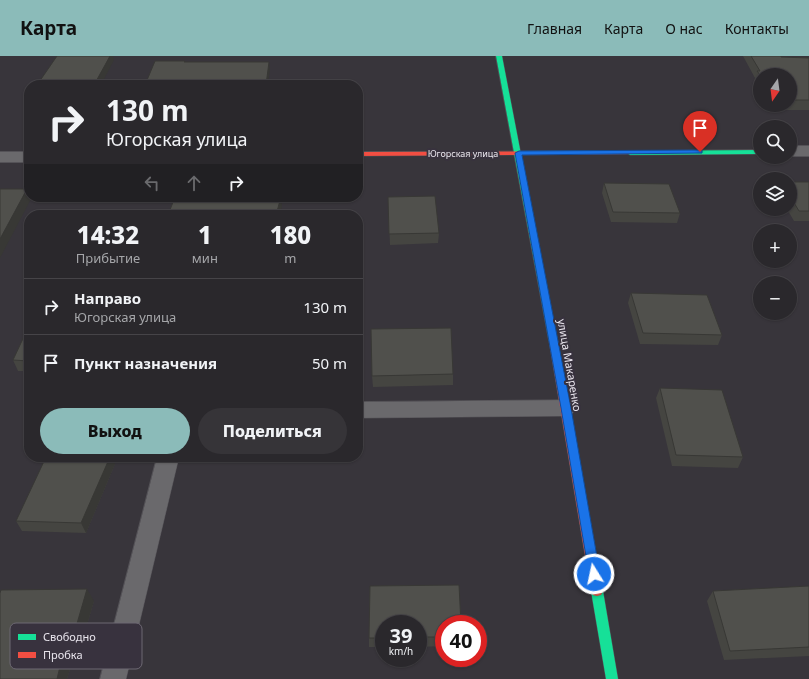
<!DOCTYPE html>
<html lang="ru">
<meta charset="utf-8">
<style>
body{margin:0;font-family:"Noto Sans",sans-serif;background:#363438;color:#f1f3f6;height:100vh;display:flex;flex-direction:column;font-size:15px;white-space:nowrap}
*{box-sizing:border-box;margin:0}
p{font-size:13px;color:#a5a6a9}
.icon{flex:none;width:22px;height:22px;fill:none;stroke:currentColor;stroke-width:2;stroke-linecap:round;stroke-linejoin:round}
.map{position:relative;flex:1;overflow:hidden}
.panel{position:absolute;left:24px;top:154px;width:339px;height:252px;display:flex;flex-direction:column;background:#2a282c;border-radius:16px;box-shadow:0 1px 3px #0004,0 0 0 1px #464448}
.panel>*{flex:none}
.top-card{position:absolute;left:24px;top:24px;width:339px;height:122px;border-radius:16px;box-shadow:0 1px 3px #0004,0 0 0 1px #464448;background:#2a282c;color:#f1f3f6;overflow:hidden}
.needle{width:26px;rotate:194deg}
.tools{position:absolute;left:753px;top:12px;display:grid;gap:8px}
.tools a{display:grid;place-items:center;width:44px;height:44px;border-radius:50%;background:#2a282c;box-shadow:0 1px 3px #0004,0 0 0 1px #464448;font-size:20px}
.speed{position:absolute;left:375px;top:559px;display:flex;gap:8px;font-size:20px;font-weight:700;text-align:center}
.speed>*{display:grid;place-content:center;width:52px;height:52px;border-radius:50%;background:#2a282c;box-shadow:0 1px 3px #0004,0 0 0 1px #464448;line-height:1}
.speed small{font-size:10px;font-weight:400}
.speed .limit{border:6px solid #d22;background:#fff;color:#111}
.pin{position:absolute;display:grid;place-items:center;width:34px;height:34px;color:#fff;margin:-41px -17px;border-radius:50% 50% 50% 0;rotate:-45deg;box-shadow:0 0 4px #0007}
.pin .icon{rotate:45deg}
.me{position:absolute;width:44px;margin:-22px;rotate:350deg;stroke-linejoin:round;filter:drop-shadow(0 0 3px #0008)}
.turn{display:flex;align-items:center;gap:14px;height:84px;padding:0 16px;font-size:18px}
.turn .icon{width:52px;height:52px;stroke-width:2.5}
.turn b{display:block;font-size:28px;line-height:34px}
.lanes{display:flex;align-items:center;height:38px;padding:0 16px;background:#0003;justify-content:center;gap:20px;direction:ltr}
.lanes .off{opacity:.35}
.eta{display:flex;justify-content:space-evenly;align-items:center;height:68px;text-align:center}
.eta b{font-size:24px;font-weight:800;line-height:28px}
.action{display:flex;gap:8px;margin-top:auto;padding:8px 16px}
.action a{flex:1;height:46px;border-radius:24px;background:#8bbbb9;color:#111;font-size:16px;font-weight:800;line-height:46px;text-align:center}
.action a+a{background:#363438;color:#f1f3f6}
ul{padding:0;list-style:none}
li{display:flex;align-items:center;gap:12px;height:56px;padding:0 16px;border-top:1px solid #464448}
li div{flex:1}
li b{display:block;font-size:15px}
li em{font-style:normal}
header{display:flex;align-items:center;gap:24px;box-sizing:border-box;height:56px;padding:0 20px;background:#8bbbb9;color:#111}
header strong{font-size:19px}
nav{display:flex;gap:22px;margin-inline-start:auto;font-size:14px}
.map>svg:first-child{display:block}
</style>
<header>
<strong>Карта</strong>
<nav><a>Главная</a><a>Карта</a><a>О нас</a><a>Контакты</a></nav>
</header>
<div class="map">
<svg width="809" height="623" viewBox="0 0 809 623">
<rect width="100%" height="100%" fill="#38353b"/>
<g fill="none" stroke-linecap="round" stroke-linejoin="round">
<g stroke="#545257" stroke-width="1">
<path id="lane" d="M566 344 573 347 576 352 573 357 566 360 358 362V346Z
M157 401H179L126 623H100Z"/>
</g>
<g stroke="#545257" stroke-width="2">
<path id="street" d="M790 90H809V100H790Z
M0 96H29V106H0Z"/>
</g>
<g stroke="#545257" stroke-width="1">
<path id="fast" d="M496 0H502L557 285 553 288 549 285Z
M760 94V98L630 99 627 97 630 95Z
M597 530 601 531 603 535 618 623H606L591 535 593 531Z"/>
</g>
<g stroke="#545257" stroke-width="1">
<path id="jam" d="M630 95 632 96V98L358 100V96Z
M553 282 557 285 603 535 601 539 597 540 593 539 591 535 549 285Z"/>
</g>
<use href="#lane" fill="#6a696c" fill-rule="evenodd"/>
<use href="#street" fill="#6a696c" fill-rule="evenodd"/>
<use href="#fast" fill="#16e098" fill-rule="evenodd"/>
<use href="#jam" fill="#f24e42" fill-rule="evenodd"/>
</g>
<path fill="#454541" d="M743 0H781V1L809 2V54H773L770 49H790V19H760V33L754 25 755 22Z
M29 40V56H27L24 47Z
M790 126H809V165H794L787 153H790Z
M604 127 680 157 677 167 611 166 602 137Z
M388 141 439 177 438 187 390 189Z
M631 237 722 279 718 289 640 288 628 247Z
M29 274V315H18L13 304Z
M453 318V329L373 331 372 320Z
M660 332 743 401 738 412 672 410 656 342Z
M115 408 86 477 22 475 16 465Z
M459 529 461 568H444V590L418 591V568H384V591H369V582L370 530Z
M809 530V600L724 604 707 545 713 535Z
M94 545 74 613H70L67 623H0Z"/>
<path fill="#383835" d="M108 0H113L114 4 101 29H94Z
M269 6 270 14 268 29H266Z
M27 133 29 139V141H30L31 143 0 202V183Z
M281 141 282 150 280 159H276Z
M110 401H112L115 408 86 477 81 467Z
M87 533 94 545 74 613 67 602Z
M62 602 70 613 67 623H57Z"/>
<path fill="#50504c" stroke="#383835" d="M57 0H110L94 29H37Z
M751 0H781V1L809 2V44H790V19H760L757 15H760Z
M155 5H185L184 6H269L266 29H145Z
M29 40V47H24Z
M790 126H809V155H799L790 140Z
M604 127 669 128 680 157 613 156Z
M0 133H27L0 183Z
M435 140 439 177 389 178 388 141Z
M175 141H281L276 159H168Z
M631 237 707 239 722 279 643 277Z
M451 272 453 318 372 320 371 273Z
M27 274H29V305L13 304Z
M660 332 722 334 743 401 676 399Z
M46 401H110L81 467 16 465Z
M459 529 461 568H444V581H418V568H384V582H369L370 530Z
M809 530V591L730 595 713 535Z
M87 533 67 602H62L57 623H0V537L1 534Z"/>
<path fill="#1a73e8" stroke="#114b97" d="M700 94H702V97L522 99 571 352 600 518 599 521 594 523 590 521 589 518 561 352 515 97 519 95Z"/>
<g text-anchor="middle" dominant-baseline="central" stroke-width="4" stroke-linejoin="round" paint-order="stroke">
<g font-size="9" fill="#e9e5ed" stroke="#38323e">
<text x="463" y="97">Югорская улица</text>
</g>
<g font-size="11" fill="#e9e5ed" stroke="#38323e">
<text transform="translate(570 309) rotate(80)">улица Макаренко</text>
</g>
</g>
<rect x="10" y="567" width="132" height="46" rx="6" fill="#38323e" stroke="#6d6873" stroke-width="1"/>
<rect x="18" y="578" width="18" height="6" fill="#16e098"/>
<rect x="18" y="596" width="18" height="6" fill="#f24e42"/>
<g font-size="11" fill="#e9e5ed">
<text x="43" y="585">Свободно</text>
<text x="43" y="603">Пробка</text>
</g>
</svg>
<div class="tools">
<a><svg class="needle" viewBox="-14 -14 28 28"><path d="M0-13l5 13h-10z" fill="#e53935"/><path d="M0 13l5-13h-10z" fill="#a5a6a9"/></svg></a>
<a><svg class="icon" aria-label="search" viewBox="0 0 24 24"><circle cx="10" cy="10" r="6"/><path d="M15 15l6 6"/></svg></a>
<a><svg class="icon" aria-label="layers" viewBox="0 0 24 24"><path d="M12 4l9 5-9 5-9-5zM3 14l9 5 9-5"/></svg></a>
<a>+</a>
<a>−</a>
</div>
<div class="speed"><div>39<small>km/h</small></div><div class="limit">40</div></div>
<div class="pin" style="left:700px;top:96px;background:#d93025"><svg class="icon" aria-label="arrive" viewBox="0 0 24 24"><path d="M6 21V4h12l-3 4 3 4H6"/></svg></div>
<svg class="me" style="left:594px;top:518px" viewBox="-20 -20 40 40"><circle r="17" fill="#1a73e8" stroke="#fff" stroke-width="3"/><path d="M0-11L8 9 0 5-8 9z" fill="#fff"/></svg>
<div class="top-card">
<div class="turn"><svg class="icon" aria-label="right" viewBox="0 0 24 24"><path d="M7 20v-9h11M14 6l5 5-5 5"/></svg><div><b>130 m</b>Югорская улица</div></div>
<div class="lanes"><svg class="icon off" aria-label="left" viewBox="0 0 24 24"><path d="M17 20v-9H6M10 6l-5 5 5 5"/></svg><svg class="icon off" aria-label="ahead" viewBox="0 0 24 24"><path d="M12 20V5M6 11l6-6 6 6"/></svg><svg class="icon" aria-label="right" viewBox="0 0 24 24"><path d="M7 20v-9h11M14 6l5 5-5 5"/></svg></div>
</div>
<section class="panel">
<div class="eta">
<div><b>14:32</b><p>Прибытие</p></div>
<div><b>1</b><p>мин</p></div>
<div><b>180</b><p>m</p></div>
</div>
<ul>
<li><svg class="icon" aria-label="right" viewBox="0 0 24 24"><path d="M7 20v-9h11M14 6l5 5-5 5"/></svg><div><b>Направо</b><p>Югорская улица</p></div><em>130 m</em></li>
<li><svg class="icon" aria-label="arrive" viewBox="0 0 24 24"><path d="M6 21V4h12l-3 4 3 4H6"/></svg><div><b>Пункт назначения</b></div><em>50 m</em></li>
</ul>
<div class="action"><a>Выход</a><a>Поделиться</a></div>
</section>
</div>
